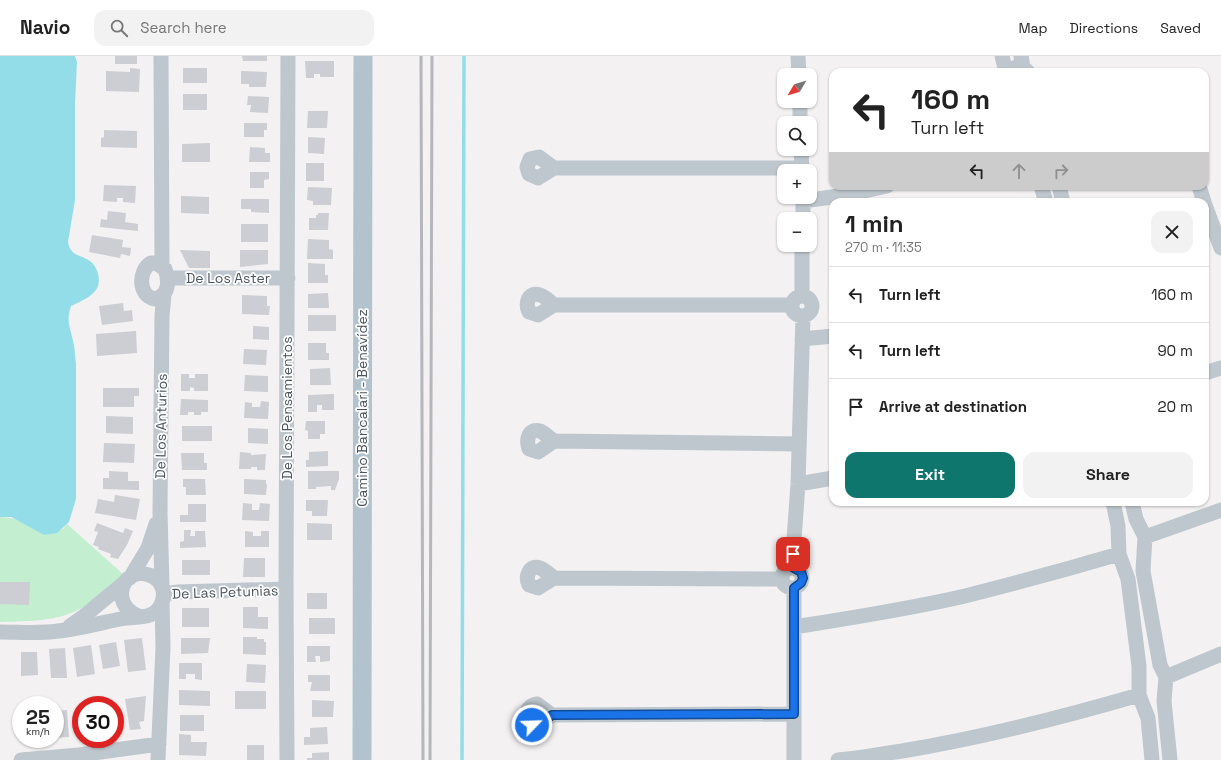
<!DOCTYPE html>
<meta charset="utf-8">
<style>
body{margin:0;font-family:"Space Grotesk",sans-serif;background:#f2f2f2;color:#222;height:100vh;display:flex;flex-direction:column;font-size:15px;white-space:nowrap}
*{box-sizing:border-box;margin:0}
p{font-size:13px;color:#767676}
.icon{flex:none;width:22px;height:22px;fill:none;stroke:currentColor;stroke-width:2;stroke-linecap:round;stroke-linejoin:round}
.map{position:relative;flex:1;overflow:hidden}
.panel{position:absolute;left:829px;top:142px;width:380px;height:308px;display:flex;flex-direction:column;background:#fff;border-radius:12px;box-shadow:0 1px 3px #0004}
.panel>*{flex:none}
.banner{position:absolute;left:829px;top:12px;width:380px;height:122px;border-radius:12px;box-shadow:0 1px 3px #0004;background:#fff;color:#222;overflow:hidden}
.needle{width:26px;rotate:232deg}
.controls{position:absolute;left:777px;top:12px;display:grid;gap:8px}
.controls a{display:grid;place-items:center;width:40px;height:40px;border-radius:8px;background:#fff;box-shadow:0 1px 3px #0004;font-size:20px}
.speed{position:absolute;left:12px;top:640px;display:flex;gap:8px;font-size:20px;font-weight:700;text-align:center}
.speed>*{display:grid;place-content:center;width:52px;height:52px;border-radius:50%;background:#fff;box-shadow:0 1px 3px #0004;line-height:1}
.speed small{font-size:10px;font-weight:400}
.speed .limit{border:6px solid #d22;background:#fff;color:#111}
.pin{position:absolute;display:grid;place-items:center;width:34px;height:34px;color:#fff;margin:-17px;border-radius:8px;box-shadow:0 2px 6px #0006}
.me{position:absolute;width:44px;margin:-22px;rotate:66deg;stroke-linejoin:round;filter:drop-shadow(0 0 3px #0008)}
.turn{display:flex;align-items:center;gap:14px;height:84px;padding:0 16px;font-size:18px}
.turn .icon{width:52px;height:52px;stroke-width:2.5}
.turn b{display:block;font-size:28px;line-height:34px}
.lanes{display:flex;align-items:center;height:38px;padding:0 16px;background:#0003;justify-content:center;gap:20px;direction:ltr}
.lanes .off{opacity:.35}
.round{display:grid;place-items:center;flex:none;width:42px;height:42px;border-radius:12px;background:#f2f2f2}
.headline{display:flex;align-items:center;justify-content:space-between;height:68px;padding:0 16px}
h1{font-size:24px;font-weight:800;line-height:30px}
.action{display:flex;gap:8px;margin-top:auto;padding:8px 16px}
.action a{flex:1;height:46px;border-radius:12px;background:#0f766e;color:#fff;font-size:16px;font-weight:800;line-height:46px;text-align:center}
.action a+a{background:#f2f2f2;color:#222}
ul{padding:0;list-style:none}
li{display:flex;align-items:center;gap:12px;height:56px;padding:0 16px;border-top:1px solid #e0e0e0}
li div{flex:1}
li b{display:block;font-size:15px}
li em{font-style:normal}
header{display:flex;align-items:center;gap:24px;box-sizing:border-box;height:56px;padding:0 20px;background:#fff;border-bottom:1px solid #e0e0e0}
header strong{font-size:19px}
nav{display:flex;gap:22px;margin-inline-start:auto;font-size:14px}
.search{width:280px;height:36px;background:#f2f2f2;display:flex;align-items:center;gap:10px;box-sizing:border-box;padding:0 14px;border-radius:12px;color:#767676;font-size:15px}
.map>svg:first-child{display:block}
</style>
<header>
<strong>Navio</strong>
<div class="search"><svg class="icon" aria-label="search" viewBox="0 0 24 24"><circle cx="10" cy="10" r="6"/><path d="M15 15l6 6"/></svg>Search here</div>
<nav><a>Map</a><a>Directions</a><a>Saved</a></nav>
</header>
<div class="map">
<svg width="1221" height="704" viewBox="0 0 1221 704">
<rect width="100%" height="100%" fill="#f3f1f2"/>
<path fill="#c3eed0" d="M0 461C17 460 30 471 44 479L63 473 67 468 124 519C112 529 99 542 85 550 61 566 28 565 0 566Z"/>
<path fill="#93dde8" d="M0 0H75L77 6 75 48V144L68 186C71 201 80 198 90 205 94 208 97 213 98 218 103 237 85 243 71 250 66 266 70 270 73 285 75 292 75 301 76 308V443L69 466 57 477 44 479 17 464 11 461H0Z"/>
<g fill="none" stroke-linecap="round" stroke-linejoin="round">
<path stroke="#93dde8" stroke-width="3.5" d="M462 704 464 0"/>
</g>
<path fill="#ccced3" d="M115 0H137V8H115Z
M242 0H267V5H243Z
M305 5H334V21H320V18H314V22H306Z
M130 12 140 13 139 36 106 35V15L130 16Z
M183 12H207V27H183Z
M241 15 267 16 266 31H249V28H241Z
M183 38H207V54H183Z
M248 40 269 41 268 57 250 56 251 49H247Z
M308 55H328L327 72H307Z
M244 67H267V74H264V81H244Z
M104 74 137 75V92L101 91V82L104 81Z
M308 81 325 82 324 98 308 97Z
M210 87V106H182V88Z
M250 91 265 92V97H270V106H249Z
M306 107H324V125H306Z
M250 116H269V123L264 124V132H250Z
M104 129 136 130 135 147 123 146V142H117V146L103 145Z
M308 131 332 132 331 149H313V145L307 144Z
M181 140 209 141V158L181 157Z
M241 143H269V157L251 156V153H241Z
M108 155 126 157 125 166 138 168V175L100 171 101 163 107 164Z
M318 157H329L328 174H309V162H316V159H318Z
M241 168H268V186H241Z
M92 179 123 184 122 191 131 192 130 200 121 198 120 202 89 196Z
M308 183 329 184V193L333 194V203H307Z
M180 194 210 195V212H189Z
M240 194H268V208L240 211Z
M308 207 325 208V219H328V227H308Z
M328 237 329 252H308V238Z
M242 239 267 240V250H270L269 259 242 258Z
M123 247 124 255 132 254 133 265 102 269 99 250Z
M308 259H336V275H308Z
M253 270 269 271V284L253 283Z
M136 275 137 297 97 300 96 278Z
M308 287H326V297H329V304H308Z
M244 293 267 294 266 309 243 308Z
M330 312 331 329H310V313Z
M181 318H189V322H195V318H208V335H194V332L190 331V335H181Z
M245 319 268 320V336L244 335Z
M103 332H139V340H134V351H103Z
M334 338V354H322V349H317V356H308V339Z
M181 343 208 344V356H201V359H194V356H188V359H180Z
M261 345 269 346 268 363 244 362 245 346 252 347V351H260Z
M106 360 133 361V378L106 377Z
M306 365H325V378H320V383H308V375L305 374Z
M182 370H212V385H182Z
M248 372 268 373V388L248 387Z
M104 387 135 388 134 407 103 406Z
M328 395V410L306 411V404H309V396Z
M240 396 251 397V399L266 398 265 414H257V411H251V413H239Z
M181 397H204V407H207V414H182Z
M109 415 128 416V425H139V434L103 433V422H109Z
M308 415H339V423L335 434H331V430L316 431V433H308Z
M183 423H205L206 439H186V431H183Z
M244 423 266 424V428H267L266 439 244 438Z
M115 439 140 443 136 464 95 457 98 443 114 446Z
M306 444H328L327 460H312V455H306Z
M243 447 252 448V454H259L260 447 270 448 269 465 242 464Z
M188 448H206V466H180V459H188Z
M97 467 123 477 125 472 133 475 127 489 118 503 110 501 111 498 98 493 99 491 93 489 98 476 94 475Z
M307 467 332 468V484H307Z
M184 474H191L190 480H195V475H205L206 491 180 492V486L184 485Z
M245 475 253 476V480H261V475H269V491H245Z
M244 502H265V521H243Z
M182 504H210V519H182Z
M0 526H30L29 549 0 548Z
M307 537H327V553H307Z
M243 551H258V561H268V573L243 572Z
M182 552H209V571H182Z
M309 562H335V578H309Z
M243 581H257V583H264V586H266V599L243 598Z
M142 582 146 614 128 616 124 584Z
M181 582H210L208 597 181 598Z
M116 586 120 610 103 613 99 589Z
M91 589 95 618 77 621 73 592Z
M307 590H330V605L320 606V600H315L316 606H307Z
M65 592 67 622H51L49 593Z
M21 596H37L38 619 21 620Z
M179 607H202V624L195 623V618H186V623H179Z
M247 608 266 609 265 627 246 626Z
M308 619H330V635H310L312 626H308Z
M179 634 210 635V650L179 649Z
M235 635H266V653H235Z
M146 640 144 665 139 666 141 673 130 674 125 643Z
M312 644 334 645 333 661H312Z
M67 654 69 681 55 682V655Z
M75 657H81V682L77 683Z
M180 659H204V675H180Z
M327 671 328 688 304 689V681H310V672Z
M179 678 191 679V686H207L206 700 179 699Z
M247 689H264V704H247Z
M329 696V704H307V702H312V697Z"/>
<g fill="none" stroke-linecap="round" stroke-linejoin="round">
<path stroke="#bec7cd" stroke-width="15" d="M161 0 162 210
M798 0 799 19
M1002 0 1006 16
M1021 0 1023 11 1028 16
M1008 16 1016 11H1023
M800 45V67
M801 93 802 115
M554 112 539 101 530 103 527 111 529 118 538 122 554 112H802
M1041 130 1046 146
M1059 130 1063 146
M1199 130 1204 146
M803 145 846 139 887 130
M1205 149 1221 192
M803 163V141
M151 207H156L165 213C169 224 170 239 155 243 138 240 138 215 151 207Z
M167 222H288
M802 239V189
M792 250a10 10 0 1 1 20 0a10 10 0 1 1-20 0Z
M554 249 538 259 529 256C525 248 528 235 540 239 545 240 549 245 554 249H792
M802 283 833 280
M1205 317 1221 312
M554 385 538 396 529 393C526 384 528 372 540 375 545 377 549 382 554 385L798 388
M798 428 833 422
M1113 446 1118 470 1119 498 1128 523 1139 610V639L1148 662 1152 704
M1132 446 1136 463 1145 481 1143 515 1160 609 1166 621 1164 645 1170 704
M1145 481 1221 454
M792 511 798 428 803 260
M782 522a10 10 0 1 1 20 0a10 10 0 1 1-20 0Z
M130 522 148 492 156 468
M554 522C550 519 545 514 540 512 529 508 525 521 529 529L538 532 554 522 782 523
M162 530 160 456 162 259 164 239
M794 532V704
M164 538 178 536 286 533
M70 570 83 561 124 527
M794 571C852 562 909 553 965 540 1017 527 1068 513 1119 498
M0 576C19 576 39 578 58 575 79 573 100 567 120 563 130 561 142 562 150 559 160 555 165 544 163 534 161 527 156 521 149 519 122 510 109 548 138 560
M1166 621 1221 598
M552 659 537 670C523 668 523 650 537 648L552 659 794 658
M21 704 79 699 159 688
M158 704 163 591 162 547
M287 704 286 533 288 0
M838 704C859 702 880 698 902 695 982 682 1060 662 1139 639"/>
<path stroke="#b3c3ce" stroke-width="19" d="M362 704 363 0"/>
<path stroke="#b4b7bb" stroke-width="3" d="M421 0 423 704
M430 704 432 0"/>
</g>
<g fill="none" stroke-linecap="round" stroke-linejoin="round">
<g stroke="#114b97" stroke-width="10">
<path id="route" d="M532 669C541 670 545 664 552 659L794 658V532L801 527 803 522 801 516 792 511 793 498"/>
</g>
<use href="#route" stroke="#1a73e8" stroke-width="7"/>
</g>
<g text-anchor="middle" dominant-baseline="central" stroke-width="3.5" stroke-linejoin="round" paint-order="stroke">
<g font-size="14" fill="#4a565e" stroke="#fff">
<text x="228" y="222">De Los Aster</text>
<text transform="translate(287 352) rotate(-90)">De Los Pensamientos</text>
<text transform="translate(362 352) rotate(-90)">Camino Bancalari - Benavídez</text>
<text transform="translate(161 370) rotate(-89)">De Los Anturios</text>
<text transform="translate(225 536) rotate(-2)">De Las Petunias</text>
</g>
</g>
</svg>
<div class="controls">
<a><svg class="needle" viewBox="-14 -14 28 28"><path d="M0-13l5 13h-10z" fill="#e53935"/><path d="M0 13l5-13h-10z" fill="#767676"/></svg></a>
<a><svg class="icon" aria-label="search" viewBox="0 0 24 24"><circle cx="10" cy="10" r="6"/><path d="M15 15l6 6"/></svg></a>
<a>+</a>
<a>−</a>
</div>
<div class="speed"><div>25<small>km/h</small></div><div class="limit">30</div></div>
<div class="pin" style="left:793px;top:498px;background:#d93025"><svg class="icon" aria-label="arrive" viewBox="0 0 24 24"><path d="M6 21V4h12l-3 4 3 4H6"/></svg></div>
<svg class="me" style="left:532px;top:669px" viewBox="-20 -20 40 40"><circle r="17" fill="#1a73e8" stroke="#fff" stroke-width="3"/><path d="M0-11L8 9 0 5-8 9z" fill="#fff"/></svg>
<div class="banner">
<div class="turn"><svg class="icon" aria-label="left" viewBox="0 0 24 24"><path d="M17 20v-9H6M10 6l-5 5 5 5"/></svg><div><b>160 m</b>Turn left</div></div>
<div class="lanes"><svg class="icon" aria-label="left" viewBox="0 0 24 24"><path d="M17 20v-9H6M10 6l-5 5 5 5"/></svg><svg class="icon off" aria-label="ahead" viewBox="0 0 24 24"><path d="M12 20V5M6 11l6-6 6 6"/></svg><svg class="icon off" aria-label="right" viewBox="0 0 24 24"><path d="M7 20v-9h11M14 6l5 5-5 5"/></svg></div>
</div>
<section class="panel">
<div class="headline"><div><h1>1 min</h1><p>270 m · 11:35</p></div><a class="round"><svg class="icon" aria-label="close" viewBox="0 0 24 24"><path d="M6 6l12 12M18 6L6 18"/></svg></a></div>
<ul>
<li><svg class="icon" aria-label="left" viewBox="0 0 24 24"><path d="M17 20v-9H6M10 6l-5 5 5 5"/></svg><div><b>Turn left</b></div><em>160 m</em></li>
<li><svg class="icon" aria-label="left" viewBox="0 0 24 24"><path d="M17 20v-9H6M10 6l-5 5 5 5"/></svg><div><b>Turn left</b></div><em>90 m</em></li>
<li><svg class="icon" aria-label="arrive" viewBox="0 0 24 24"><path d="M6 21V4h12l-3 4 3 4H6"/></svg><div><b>Arrive at destination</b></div><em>20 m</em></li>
</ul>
<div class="action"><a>Exit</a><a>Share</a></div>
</section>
</div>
